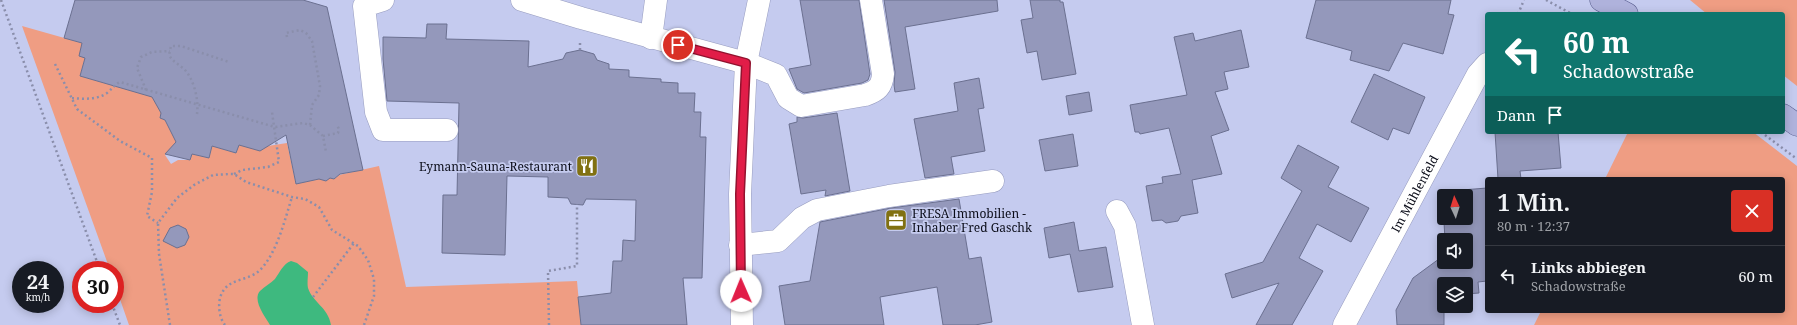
<!DOCTYPE html>
<html lang="de">
<meta charset="utf-8">
<style>
body{margin:0;font-family:"Noto Serif",serif;background:#242831;color:#f1f3f6;height:100vh;display:flex;flex-direction:column;font-size:15px;white-space:nowrap}
*{box-sizing:border-box;margin:0}
p{font-size:13px;color:#9ea1a6}
.icon{flex:none;width:22px;height:22px;fill:none;stroke:currentColor;stroke-width:2;stroke-linecap:round;stroke-linejoin:round}
.map{position:relative;flex:1;overflow:hidden}
.drawer{position:absolute;left:1485px;top:177px;width:300px;height:136px;display:flex;flex-direction:column;background:#171b24;border-radius:4px;box-shadow:0 2px 10px #0003}
.drawer>*{flex:none}
.hud{position:absolute;left:1485px;top:12px;width:300px;height:122px;border-radius:4px;box-shadow:0 2px 10px #0003;background:#0f766e;color:#fff;overflow:hidden}
.needle{width:26px;rotate:356deg}
.controls{position:absolute;left:1437px;top:189px;display:grid;gap:8px}
.controls a{display:grid;place-items:center;width:36px;height:36px;border-radius:4px;background:#171b24;box-shadow:0 2px 10px #0003;font-size:20px}
.speed{position:absolute;left:12px;top:261px;display:flex;gap:8px;font-size:20px;font-weight:700;text-align:center}
.speed>*{display:grid;place-content:center;width:52px;height:52px;border-radius:50%;background:#171b24;box-shadow:0 2px 10px #0003;line-height:1}
.speed small{font-size:10px;font-weight:400}
.speed .limit{border:6px solid #d22;background:#fff;color:#111}
.pin{position:absolute;display:grid;place-items:center;width:34px;height:34px;color:#fff;margin:-17px;border:2px solid #fff;border-radius:50%;box-shadow:0 1px 4px #0007}
.me{position:absolute;width:44px;margin:-22px;rotate:359deg;stroke-linejoin:round;filter:drop-shadow(0 0 3px #0008)}
.turn{display:flex;align-items:center;gap:14px;height:84px;padding:0 12px;font-size:18px}
.turn .icon{width:52px;height:52px;stroke-width:2.5}
.turn b{display:block;font-size:28px;line-height:34px}
.then{display:flex;align-items:center;height:38px;padding:0 12px;background:#0003;gap:8px;font-size:15px}
.round{display:grid;place-items:center;flex:none;width:42px;height:42px;border-radius:4px;background:#242831}
.overview{display:flex;align-items:center;justify-content:space-between;height:68px;padding:0 12px}
h1{font-size:24px;font-weight:600;line-height:30px}
ul{padding:0;list-style:none}
li{display:flex;align-items:center;gap:12px;height:60px;padding:0 12px;border-top:1px solid #363941}
li div{flex:1}
li b{display:block;font-size:15px}
li em{font-style:normal}
.map>svg:first-child{display:block}
</style>
<div class="map">
<svg width="1797" height="325" viewBox="0 0 1797 325">
<rect width="100%" height="100%" fill="#c5cbef"/>
<path fill="#ef9d83" d="M1690 0H1797V86L1783 75V14H1707Z
M22 26 82 43 85 58 80 76 165 100 160 118 165 120 177 143 165 155 171 164 178 160H190L192 154 209 158 212 146 236 153 239 145 268 146 287 143 296 184 323 178 326 181 329 177 334 179 339 175 379 166 406 287 577 281 581 325H129L115 285V270H110Z
M1628 132H1753L1797 166V325H1534L1541 311H1783V179H1605Z"/>
<path fill="#3eb97f" d="M291 261 297 263 308 272C308 277 307 284 308 288 313 303 328 307 331 325H270C265 317 252 300 260 291 265 286 270 284 275 279 280 272 283 264 291 261Z"/>
<path fill="#9498bb" stroke="#6b7090" d="M75 0H303L327 7 363 170 340 174 334 179 330 178 326 181 319 179 296 184 286 135 260 151 239 145 236 153 212 146 209 158 192 154 190 160 165 154 176 142 165 120 160 118 161 113 152 97 80 76 85 58 79 56 82 43 64 38Z
M800 0H859L870 74 868 80 862 83 804 93 797 89 789 69 811 65Z
M884 0H997L998 11 905 27 915 89 895 92 894 85 895 72Z
M1030 0H1060V2H1063L1076 74 1042 80 1037 51 1027 53 1021 20 1033 18Z
M1316 0H1451L1448 14 1454 15 1443 54 1403 43 1389 71 1350 60 1352 51 1306 38Z
M427 24H447L446 39 529 41 528 67 563 59 566 53 580 50 594 54 597 60 609 64V69L629 70V77L661 79V82L678 83V93H695L694 112H701L700 137H706L702 278H683L687 325H581L578 297 611 293 613 261H622L623 240 635 241 636 200 586 199 583 205 571 204 568 198 548 197V177L507 176 505 255 442 253 443 195H457L459 103 387 101 383 59V37L426 38Z
M1241 30 1249 67 1224 72 1228 89 1215 92 1229 130 1211 136 1222 174 1192 180 1198 213 1181 216 1178 221 1166 223 1162 220 1152 221 1146 186 1163 183 1162 177 1181 174 1169 128 1140 134 1139 132H1135L1130 105 1187 95 1174 37 1193 33 1195 41Z
M1374 74 1425 97 1409 134 1393 128 1388 140 1351 122Z
M979 78 984 108 978 109 985 151 951 157 954 174 925 178 914 119 958 111 954 83Z
M1089 92 1092 111 1069 115 1066 96Z
M837 113 850 191 825 196 826 190 801 194 789 124 797 122V117L803 118Z
M1495 132H1558L1561 168 1520 171 1521 179H1498Z
M1073 134 1078 166 1045 171 1039 140Z
M1298 145 1339 167 1328 187 1369 208 1351 242 1317 224 1299 258 1323 271 1292 325H1256L1279 283 1232 298 1225 274 1263 262 1302 191 1281 178Z
M1487 188V281L1478 282 1479 293 1466 294V284H1444V325H1397L1396 310 1413 278 1443 256 1442 250H1444V262H1466V240H1445L1444 222 1465 221 1466 196H1463L1462 190Z
M959 199 969 259 981 257 992 322 975 325H943L937 287 880 297 884 325H785L779 286 810 281 820 222 891 208Z
M1074 222 1079 251 1106 247 1113 287 1078 292 1070 254 1049 258 1044 228Z
M178 225 186 229 189 237 185 245 177 248 163 241 170 228Z"/>
<g fill="none" stroke-linecap="round" stroke-linejoin="round">
<g stroke="#979cbf" stroke-width="23">
<g id="minor">
<path d="M383 0 364 6 376 112 383 130H447"/>
<path d="M522 0 581 18 746 63 776 75 788 98 801 106 865 95C877 91 882 87 883 74L871 0"/>
<path d="M651 38 656 0"/>
<path d="M1117 211 1125 226 1143 325"/>
<path d="M740 245 778 241 802 218 817 210 889 196 993 181"/>
<path d="M742 325 740 194 746 63 759 0"/>
<path id="s1" d="M1344 325 1478 74 1487 64"/>
</g>
</g>
<g stroke="#525788" stroke-width="23">
<path id="major" d="M1601 0 1627 14
M1783 115 1797 125"/>
</g>
<path stroke="#8a8eab" stroke-width="2.5" stroke-dasharray="2 3" stroke-linecap="butt" d="M1 0 100 270
M1546 0 1572 14
M1518 14 1524 0
M287 37 286 33 300 30 306 33 312 41 320 86 319 95 312 105 310 125
M580 50V42
M55 64 77 109 120 141 152 158V192L147 216 158 223
M146 90 137 68 141 57 152 52 170 51
M72 98C84 99 97 100 107 93 112 89 114 85 120 82L275 127 303 123 310 125 323 136 326 152
M197 114C199 100 194 78 183 68 177 63 173 62 169 55L171 46H181L229 62
M1761 132 1797 159
M323 136 338 133 339 129 337 125
M234 174 242 170 268 167 279 162 272 112
M313 297 354 243
M112 304 120 325
M170 325 159 254 158 223 177 198 194 185 213 175 230 174H234L246 182 292 197 305 199 319 207 332 230 358 246 368 260 374 279V296L364 325
M225 325C219 318 217 302 222 293 229 278 249 281 260 270 277 253 285 219 292 197
M549 325 548 271 577 266V204"/>
<use href="#minor" stroke="#fff" stroke-width="22"/>
<use href="#major" stroke="#afb2dc" stroke-width="22"/>
</g>
<g fill="none" stroke-linecap="round" stroke-linejoin="round">
<g stroke="#92132f" stroke-width="10">
<path id="route" d="M678 45 746 63 740 194 741 291"/>
</g>
<use href="#route" stroke="#e11d48" stroke-width="7"/>
</g>
<defs>
<g id="restaurant-square" transform="scale(1.15)"><rect x="-9" y="-9" width="18" height="18" rx="4" fill="#817111" stroke="#c5cbef"/><path d="M-5-6h1v4h1v-4h1v4h1v-4h1v5L-1.5 .5V6h-2V.5L-5-1ZM5-6V6H3V1.5H1.5Q1.5-4 5-6Z" fill="#fff"/></g>
<g id="office-square" transform="scale(1.15)"><rect x="-9" y="-9" width="18" height="18" rx="4" fill="#817111" stroke="#c5cbef"/><path d="M-6-3h4V-5.5h4V-3h4V5H-6ZM-1-4.5V-3h2v-1.5ZM-6 0V1H6V0Z" fill="#fff"/></g>
</defs>
<g fill-rule="evenodd">
<use href="#restaurant-square" x="587" y="166"/>
<use href="#office-square" x="896" y="220"/>
</g>
<g text-anchor="middle" dominant-baseline="central" stroke-width="3.5" stroke-linejoin="round" paint-order="stroke">
<g font-size="12" fill="#0a0c18" stroke="#c5cbef" text-anchor="end">
<text x="572" y="166">Eymann-Sauna-Restaurant</text>
<text x="912" y="213" text-anchor="start">FRESA Immobilien -<tspan x="912" dy="14">Inhaber Fred Gaschk</tspan></text>
</g>
<g font-size="12" fill="#0a0c18" stroke="#c5cbef">
<text stroke="none"><textPath href="#s1" startOffset="149">Im Mühlenfeld</textPath></text>
</g>
</g>
</svg>
<div class="controls">
<a><svg class="needle" viewBox="-14 -14 28 28"><path d="M0-13l5 13h-10z" fill="#e53935"/><path d="M0 13l5-13h-10z" fill="#9ea1a6"/></svg></a>
<a><svg class="icon" aria-label="sound" viewBox="0 0 24 24"><path d="M4 9h4l5-4v14l-5-4H4zM17 9q2 3 0 6"/></svg></a>
<a><svg class="icon" aria-label="layers" viewBox="0 0 24 24"><path d="M12 4l9 5-9 5-9-5zM3 14l9 5 9-5"/></svg></a>
</div>
<div class="speed"><div>24<small>km/h</small></div><div class="limit">30</div></div>
<div class="pin" style="left:678px;top:45px;background:#d93025"><svg class="icon" aria-label="arrive" viewBox="0 0 24 24"><path d="M6 21V4h12l-3 4 3 4H6"/></svg></div>
<svg class="me" style="left:741px;top:291px" viewBox="-20 -20 40 40"><circle r="19" fill="#fff"/><path d="M0-13L10 11 0 6-10 11z" fill="#e11d48"/></svg>
<div class="hud">
<div class="turn"><svg class="icon" aria-label="left" viewBox="0 0 24 24"><path d="M17 20v-9H6M10 6l-5 5 5 5"/></svg><div><b>60 m</b>Schadowstraße</div></div>
<div class="then">Dann<svg class="icon" aria-label="arrive" viewBox="0 0 24 24"><path d="M6 21V4h12l-3 4 3 4H6"/></svg></div>
</div>
<section class="drawer">
<div class="overview"><div><h1>1 Min.</h1><p>80 m · 12:37</p></div><a class="round" style="background:#d93025;color:#fff"><svg class="icon" aria-label="close" viewBox="0 0 24 24"><path d="M6 6l12 12M18 6L6 18"/></svg></a></div>
<ul>
<li><svg class="icon" aria-label="left" viewBox="0 0 24 24"><path d="M17 20v-9H6M10 6l-5 5 5 5"/></svg><div><b>Links abbiegen</b><p>Schadowstraße</p></div><em>60 m</em></li>
</ul>
</section>
</div>
